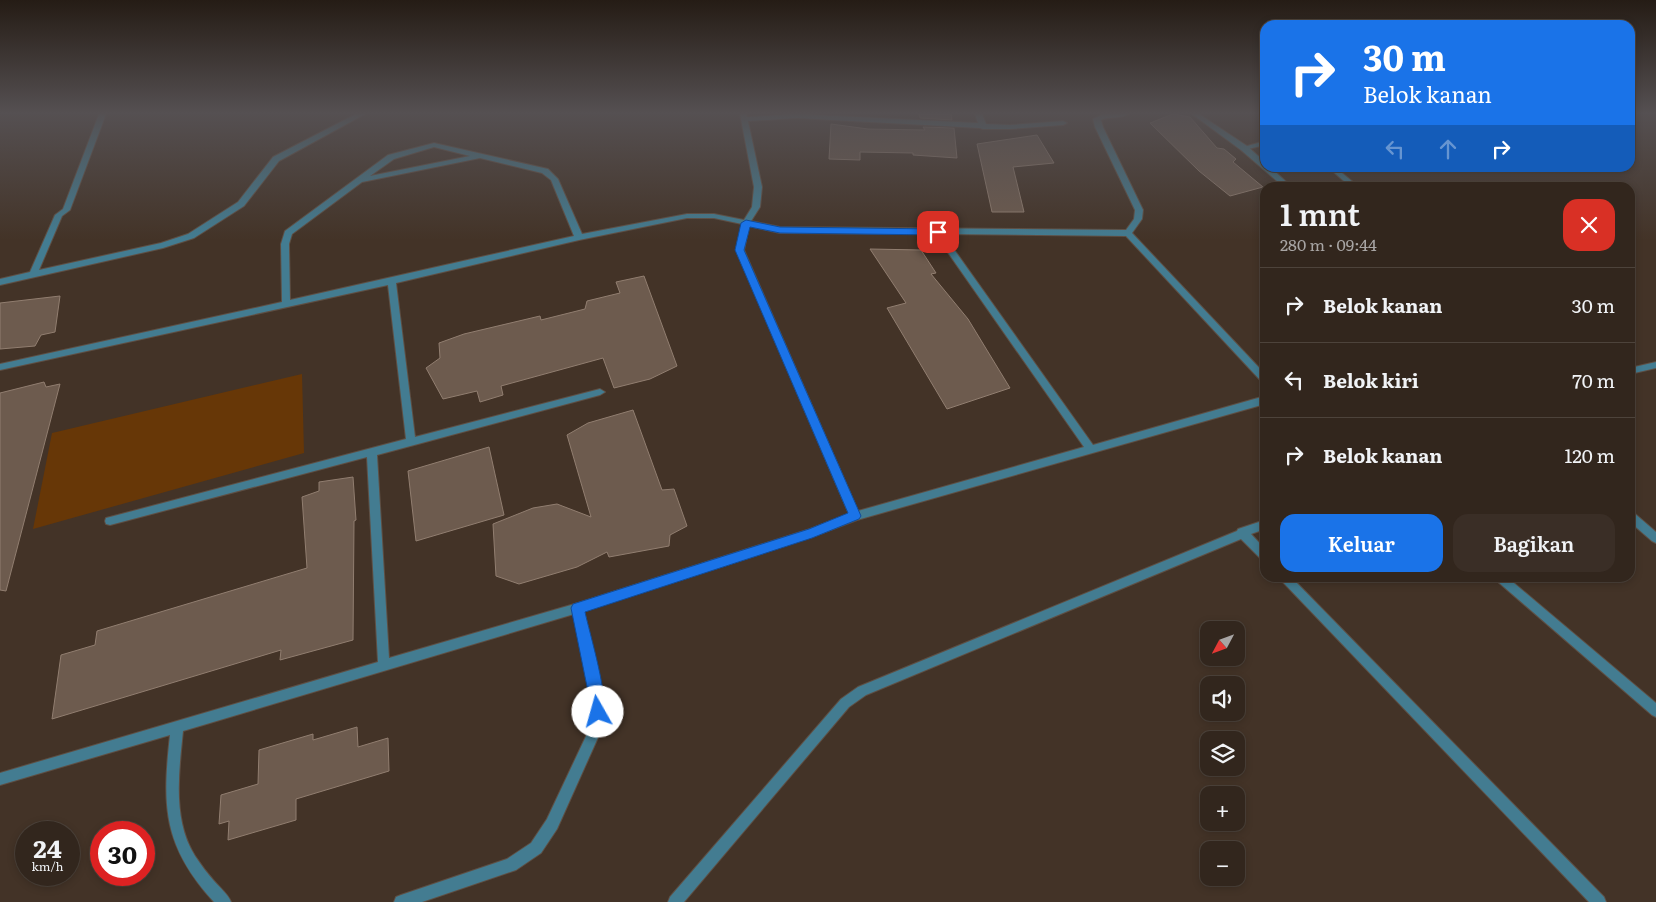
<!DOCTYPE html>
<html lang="id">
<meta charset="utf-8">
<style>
body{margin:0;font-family:Literata,serif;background:#3a2e26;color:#f1f3f6;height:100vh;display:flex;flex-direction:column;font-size:19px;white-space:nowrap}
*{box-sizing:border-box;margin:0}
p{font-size:16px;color:#a8a5a4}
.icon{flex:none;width:28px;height:28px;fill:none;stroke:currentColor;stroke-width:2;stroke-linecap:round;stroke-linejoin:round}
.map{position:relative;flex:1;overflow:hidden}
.sheet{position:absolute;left:1260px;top:182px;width:375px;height:400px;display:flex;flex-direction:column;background:#32261d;border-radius:15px;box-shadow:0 2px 8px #0003,0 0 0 1px #4d433b}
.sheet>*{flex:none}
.hud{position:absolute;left:1260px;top:20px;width:375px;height:152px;border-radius:15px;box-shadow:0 2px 8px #0003,0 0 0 1px #4d433b;background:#1a73e8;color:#fff;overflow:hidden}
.needle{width:32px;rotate:229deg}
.controls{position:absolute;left:1200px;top:621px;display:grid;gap:10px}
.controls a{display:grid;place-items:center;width:45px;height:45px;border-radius:10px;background:#32261d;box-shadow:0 2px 8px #0003,0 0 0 1px #4d433b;font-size:25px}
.speed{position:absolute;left:15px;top:821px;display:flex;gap:10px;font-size:25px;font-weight:700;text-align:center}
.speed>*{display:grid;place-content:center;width:65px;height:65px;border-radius:50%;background:#32261d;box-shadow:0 2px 8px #0003,0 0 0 1px #4d433b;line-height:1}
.speed small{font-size:12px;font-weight:400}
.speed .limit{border:8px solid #d22;background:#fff;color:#111}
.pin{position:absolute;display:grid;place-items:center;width:42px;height:42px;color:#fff;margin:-21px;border-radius:10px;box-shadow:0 2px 8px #0006}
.me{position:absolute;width:55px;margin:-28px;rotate:353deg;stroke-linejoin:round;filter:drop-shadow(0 0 4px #0008)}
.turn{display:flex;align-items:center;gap:18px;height:105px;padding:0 20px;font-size:22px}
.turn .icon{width:65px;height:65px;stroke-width:2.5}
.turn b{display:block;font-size:35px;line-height:42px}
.lanes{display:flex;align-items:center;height:48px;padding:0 20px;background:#0003;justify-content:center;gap:25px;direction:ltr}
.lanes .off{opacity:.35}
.round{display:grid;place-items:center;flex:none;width:52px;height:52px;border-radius:15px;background:#3a2e26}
.head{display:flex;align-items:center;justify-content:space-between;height:85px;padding:0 20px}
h1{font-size:30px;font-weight:600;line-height:38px}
.action{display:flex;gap:10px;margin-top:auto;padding:10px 20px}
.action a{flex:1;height:58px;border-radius:15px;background:#1a73e8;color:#fff;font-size:20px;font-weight:600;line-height:58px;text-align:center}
.action a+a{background:#3a2e26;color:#f1f3f6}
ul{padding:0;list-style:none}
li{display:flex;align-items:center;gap:15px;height:75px;padding:0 20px;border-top:1px solid #4d433b}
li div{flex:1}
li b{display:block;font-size:19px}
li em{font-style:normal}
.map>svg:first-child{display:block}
</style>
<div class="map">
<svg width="1656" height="902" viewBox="0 0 1656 902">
<rect width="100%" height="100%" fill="#433327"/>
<path fill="#673707" d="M302 374 304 453 33 529 52 433Z"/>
<path fill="#6d5b4e" stroke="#917e70" d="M919 114H951L952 120 920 118Z
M1173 114 1190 117 1217 148 1224 149 1236 159 1233 162 1263 187 1230 196 1199 171 1150 123Z
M831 124 868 129 925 130 923 127 954 128 957 158 913 155V153L860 152V160L829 159Z
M1037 135 1054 163 1013 167 1024 212H992L977 144Z
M870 249 921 250 936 273 931 274 968 319 1010 388 947 409 887 308 906 303Z
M644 276 677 366 650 379 614 388 603 358 501 386 503 395 480 402 477 391 443 399 426 368 440 358 439 343 464 334 540 316 541 320 585 309 587 301 620 293 616 282Z
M60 296 55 332 41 335 35 346 0 349V303Z
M44 382 46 387 60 384 6 591 0 590V393Z
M633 410 662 490 674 489 687 526 670 535 669 546 609 557 607 552 577 567 519 584 496 576 493 524 533 508 557 504 591 517 567 435 588 423Z
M489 447 504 515 416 541 408 471Z
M353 477 356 520 354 521 353 640 280 660 281 650 52 719 61 655 95 645 97 631 307 568 302 497 319 491V482Z
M357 727 358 747 388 738 389 771 296 799V820L228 840 229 821 219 824 221 795 258 784 259 750 313 734V740Z"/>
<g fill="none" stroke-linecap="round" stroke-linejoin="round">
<g stroke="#5e4f44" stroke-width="2">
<path id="service" d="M1192 114H1200L1195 116Z
M1260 114H1265V117L1261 115Z
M1265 141V145L1244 150 1240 148Z
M1329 168H1336L1360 188H1352Z
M1495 578H1508L1656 703V717L1652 715 1497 581Z"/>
</g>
<g stroke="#5e4f44" stroke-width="2">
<path id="minor" d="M99 114H106L70 210 62 216 39 270 161 243 188 234 238 202 273 157 356 114H365L279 161 244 206 194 238 163 248 0 285V279L30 272 55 215 63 209Z
M740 114H746L747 117 797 114 978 123 975 114H982L986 124 1010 125 1063 121 1067 123 1063 125 1010 129H983L980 128 797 118 748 121 762 187 760 207 751 221 780 227 1126 230 1134 219 1135 210 1095 127 1093 119 1103 114H1128C1122 119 1109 116 1101 120L1103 127 1143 210 1142 219 1132 233 1265 374V383L1262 382 1126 236 943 234 1093 445 1265 396V404L857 520 812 537 584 611 602 690 604 711 600 733 557 829 541 853 516 870 422 902H394L396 897 401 895 507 859 531 843 547 819 588 732 592 711 590 690 574 614 183 731C179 771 172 820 195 856 201 865 207 873 214 881 220 888 228 894 231 902H214C163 846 162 807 170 735L0 785V773L378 662 367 457 110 525 106 524 105 521 106 518 110 517 406 439 388 285 0 370V364L282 302 281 244 285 231 388 155 434 143 548 169 558 179 582 234 687 214H714L744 220 752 207 754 187ZM434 147 470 156 370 176 394 159ZM480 158 542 173 551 180 574 236 290 300 289 244 292 234 362 182ZM687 218H714L742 224 736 250 849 514 810 529 578 603 389 658 377 455 600 395 605 392 600 389 415 437 396 283 579 240ZM749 226 780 233 935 234 1084 447 858 511 744 250Z
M1192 114H1199L1247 146 1265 162V168H1271L1293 188H1285L1241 150Z
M1656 362V368L1630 374V368Z
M1630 512 1634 513 1656 532V543L1652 541 1630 522Z
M1265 520V529L1251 534 1265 549V561L1261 559 1241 539 866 695 849 707 684 902H668L670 897 841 699 858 687 1237 531 1238 529Z
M1279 578H1292L1604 897 1606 902H1589Z"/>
</g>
<use href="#service" fill="#437c91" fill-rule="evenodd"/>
<use href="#minor" fill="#437c91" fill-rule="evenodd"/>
</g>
<linearGradient id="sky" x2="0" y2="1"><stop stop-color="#251c15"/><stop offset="0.47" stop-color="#555052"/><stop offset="1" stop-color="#555052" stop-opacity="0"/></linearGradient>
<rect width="1656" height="240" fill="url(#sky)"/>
<path fill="#1a73e8" stroke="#114b97" d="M746 220 780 227 938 229 943 232 938 235 780 233 750 227 744 250 861 516 859 519 812 538 585 612C589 631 610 701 603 716L598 718 593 716 571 608 573 604 809 529 848 513 735 250 741 223Z"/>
</svg>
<div class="controls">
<a><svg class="needle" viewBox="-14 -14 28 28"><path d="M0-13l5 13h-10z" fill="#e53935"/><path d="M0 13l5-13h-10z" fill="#a8a5a4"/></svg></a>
<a><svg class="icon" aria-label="sound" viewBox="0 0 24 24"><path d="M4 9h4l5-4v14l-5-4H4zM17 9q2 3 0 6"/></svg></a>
<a><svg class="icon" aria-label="layers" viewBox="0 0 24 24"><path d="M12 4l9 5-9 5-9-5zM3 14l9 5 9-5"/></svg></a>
<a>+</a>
<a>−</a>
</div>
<div class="speed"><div>24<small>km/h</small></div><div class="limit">30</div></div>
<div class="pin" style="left:938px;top:232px;background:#d93025"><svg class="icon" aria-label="arrive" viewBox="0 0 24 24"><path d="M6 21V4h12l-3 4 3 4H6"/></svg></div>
<svg class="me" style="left:598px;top:712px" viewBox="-20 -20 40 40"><circle r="19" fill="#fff"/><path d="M0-13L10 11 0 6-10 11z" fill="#1a73e8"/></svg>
<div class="hud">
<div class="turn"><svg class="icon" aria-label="right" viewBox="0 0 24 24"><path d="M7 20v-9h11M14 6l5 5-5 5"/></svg><div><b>30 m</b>Belok kanan</div></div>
<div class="lanes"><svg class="icon off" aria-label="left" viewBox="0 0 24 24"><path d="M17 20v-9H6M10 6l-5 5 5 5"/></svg><svg class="icon off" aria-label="ahead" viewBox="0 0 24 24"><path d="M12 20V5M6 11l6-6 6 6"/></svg><svg class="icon" aria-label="right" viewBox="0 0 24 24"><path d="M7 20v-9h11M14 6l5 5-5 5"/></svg></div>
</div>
<section class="sheet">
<div class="head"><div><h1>1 mnt</h1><p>280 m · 09:44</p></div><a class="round" style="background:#d93025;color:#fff"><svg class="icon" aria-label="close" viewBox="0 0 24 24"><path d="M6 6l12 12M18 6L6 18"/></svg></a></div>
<ul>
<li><svg class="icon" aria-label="right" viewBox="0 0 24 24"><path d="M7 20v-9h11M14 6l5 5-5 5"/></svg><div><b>Belok kanan</b></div><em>30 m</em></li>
<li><svg class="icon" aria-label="left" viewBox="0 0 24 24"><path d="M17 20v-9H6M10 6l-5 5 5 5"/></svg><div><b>Belok kiri</b></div><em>70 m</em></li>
<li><svg class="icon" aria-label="right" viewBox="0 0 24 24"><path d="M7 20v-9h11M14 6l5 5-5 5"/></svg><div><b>Belok kanan</b></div><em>120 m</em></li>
</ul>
<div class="action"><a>Keluar</a><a>Bagikan</a></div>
</section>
</div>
